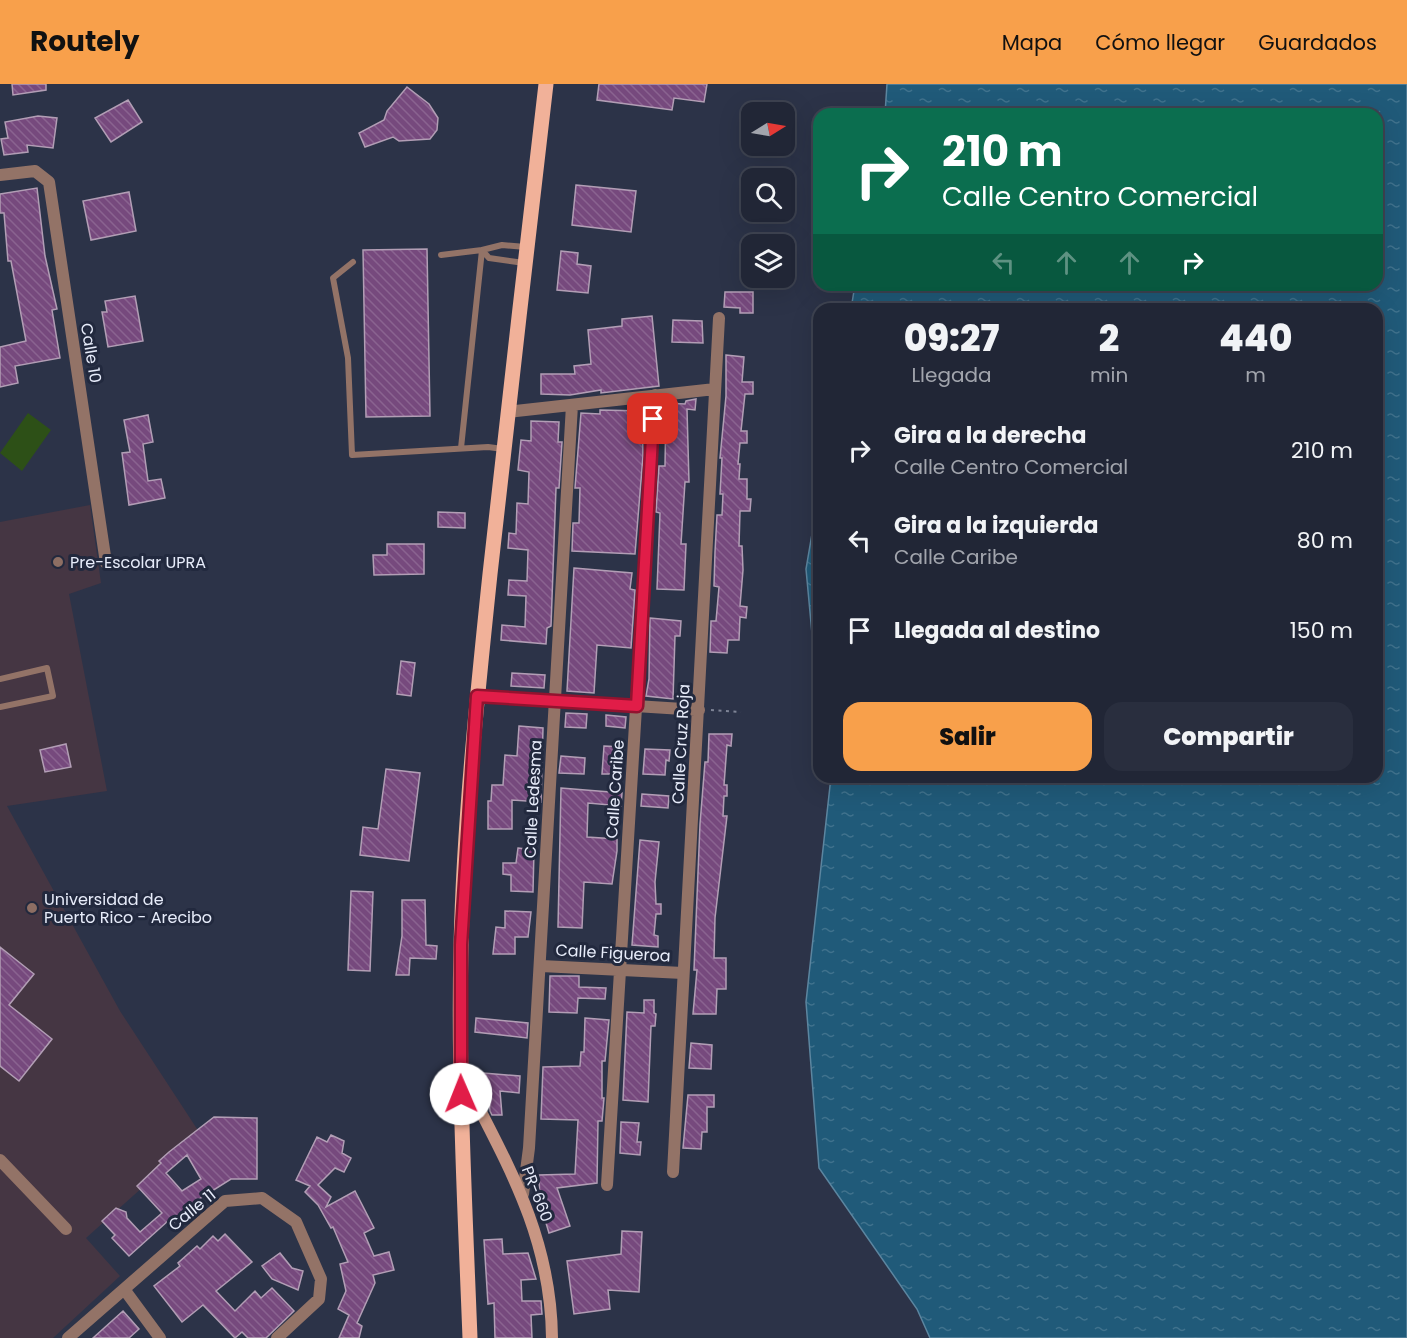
<!DOCTYPE html>
<html lang="es">
<meta charset="utf-8">
<style>
body{margin:0;font-family:Poppins,sans-serif;background:#292e3e;color:#f1f3f6;height:100vh;display:flex;flex-direction:column;font-size:22px;white-space:nowrap}
*{box-sizing:border-box;margin:0}
p{font-size:20px;color:#a2a5ad}
.icon{flex:none;width:33px;height:33px;fill:none;stroke:currentColor;stroke-width:2;stroke-linecap:round;stroke-linejoin:round}
.map{position:relative;flex:1;overflow:hidden}
.details{position:absolute;left:813px;top:219px;width:570px;height:480px;display:flex;flex-direction:column;background:#212636;border-radius:18px;box-shadow:0 6px 24px #0002,0 0 0 2px #3e4351}
.details>*{flex:none}
.hud{position:absolute;left:813px;top:24px;width:570px;height:183px;border-radius:18px;box-shadow:0 6px 24px #0002,0 0 0 2px #3e4351;background:#0b6e4f;color:#fff;overflow:hidden}
.needle{width:39px;rotate:79deg}
.fabs{position:absolute;left:741px;top:18px;display:grid;gap:12px}
.fabs a{display:grid;place-items:center;width:54px;height:54px;border-radius:12px;background:#212636;box-shadow:0 6px 24px #0002,0 0 0 2px #3e4351;font-size:30px}
.pin{position:absolute;display:grid;place-items:center;width:51px;height:51px;color:#fff;margin:-26px;border-radius:12px;box-shadow:0 3px 9px #0006}
.me{position:absolute;width:66px;margin:-33px;rotate:359deg;stroke-linejoin:round;filter:drop-shadow(0 0 4px #0008)}
.turn{display:flex;align-items:center;gap:21px;height:126px;padding:0 30px;font-size:27px}
.turn .icon{width:78px;height:78px;stroke-width:2.5}
.turn b{display:block;font-size:42px;line-height:51px}
.lanes{display:flex;align-items:center;height:57px;padding:0 30px;background:#0003;justify-content:center;gap:30px;direction:ltr}
.lanes .off{opacity:.35}
.eta{display:flex;justify-content:space-evenly;align-items:center;height:102px;text-align:center}
.eta b{font-size:36px;font-weight:800;line-height:42px}
.primary-button{display:flex;gap:12px;margin-top:auto;padding:12px 30px}
.primary-button a{flex:1;height:69px;border-radius:18px;background:#f8a04b;color:#111;font-size:24px;font-weight:800;line-height:69px;text-align:center}
.primary-button a+a{background:#292e3e;color:#f1f3f6}
ul{padding:0;list-style:none}
li{display:flex;align-items:center;gap:18px;height:90px;padding:0 30px}
li div{flex:1}
li b{display:block;font-size:22px}
li em{font-style:normal}
header{display:flex;align-items:center;gap:36px;box-sizing:border-box;height:84px;padding:0 30px;background:#f8a04b;color:#111}
header strong{font-size:28px}
nav{display:flex;gap:33px;margin-inline-start:auto;font-size:21px}
.map>svg:first-child{display:block}
</style>
<header>
<strong>Routely</strong>
<nav><a>Mapa</a><a>Cómo llegar</a><a>Guardados</a></nav>
</header>
<div class="map">
<svg width="1407" height="1254" viewBox="0 0 1407 1254">
<defs>
<pattern id="water-ripples" width="26" height="14" patternUnits="userSpaceOnUse" patternTransform="scale(1.5)"><rect width="26" height="14" fill="#205a79"/><path d="M2 4q2-2 4 0t4 0M15 11q2-2 4 0t4 0" fill="none" stroke="#40728d"/></pattern>
<pattern id="building-back-hatch" width="6" height="6" patternUnits="userSpaceOnUse" patternTransform="scale(1.5)"><rect width="6" height="6" fill="#76497d"/><path d="M-1 5l2 2M0 0l6 6M5-1l2 2" fill="none" stroke="#8a6390"/></pattern>
</defs>
<rect width="100%" height="100%" fill="#2c3348"/>
<path fill="#453643" d="M90 421 101 499 69 510 107 707 7 722 120 927 201 1051 86 1154 120 1192 53 1254H0V438Z"/>
<path fill="#2d5017" d="M28 329 51 346 22 387 0 369Z"/>
<path fill="url(#water-ripples)" stroke="#5c86a0" stroke-width="1.5" d="M887 0H1407V1254H930L917 1225 819 1084 806 918 831 693H1377V225H851L855 201H1377V30H885Z
M819 409V589L815 582 806 485Z"/>
<path fill="url(#building-back-hatch)" stroke="#b29eb5" stroke-width="1.5" fill-rule="evenodd" d="M12 0H46V6L13 11Z
M599 0H707L704 18 674 14 672 26 597 16Z
M407 3 429 20 438 34 437 46 430 55 399 57 393 53 365 63 359 49 384 36 387 27Z
M128 16 142 38 111 58 95 34Z
M38 32 57 34 53 64 27 61 28 68 4 71 1 55 8 54 5 38Z
M576 101 636 107 631 148 572 141Z
M37 104 45 172 57 225 52 226 60 274 15 282 18 299 0 303V263L26 257 11 177H8L4 129H0V110Z
M129 108 136 147 91 156 83 117Z
M427 165 430 332 366 333 363 166Z
M561 167 578 169 577 180 591 182 588 209 557 206Z
M725 208H753V229H740V224L724 223Z
M135 212 143 257 108 263 102 228H107L105 217Z
M652 232 659 302 601 309V306L570 311 541 310V290H575L574 282 591 280 588 246 622 242V235Z
M673 236 702 237 703 259 672 258Z
M726 271 744 273 742 298H753V310H745L741 347H747V359H740L738 380H740L739 395H747V415H751L750 427H740L739 462H742L743 486 740 522 747 523 746 534 740 533 739 556H728L727 569 710 568 711 537H716L719 503 714 502 715 468 717 431H722L723 410H720L722 374H720L726 312Z
M696 315 695 326 687 325 689 398H685L681 460H686L684 506 657 505 660 429 656 428 659 382H665L666 319 685 320 686 317Z
M600 326 642 327 643 372 635 470 572 467 573 439H579L580 404H575L581 329 600 330Z
M148 331 153 358 143 360 148 397 161 395 165 414 129 421 122 369 130 368 124 336Z
M531 337 559 338 558 358H562L559 404H556L551 542 547 544 546 560 501 556 502 541 525 543 526 512 508 511 509 496 527 497 528 466 508 464 509 449 516 450 517 419 528 420 529 388 518 386 521 356 531 357Z
M438 428 465 429V444L438 443Z
M387 460H424V490L374 491 373 471H387Z
M574 484 632 489 630 505 635 506 631 564 597 561 594 609 567 607Z
M650 534 681 537 680 552H675L673 615 646 612 649 595Z
M401 577 415 579 411 612 397 610Z
M512 589 545 591 544 604 511 602Z
M566 629 587 630 586 644 565 643Z
M606 631 626 633 625 644 606 642Z
M519 642 543 644 541 718 512 716V745H488V717H491L492 701H503L505 671 517 672Z
M709 650H732L731 662 727 661 724 701H727V712H724L723 732H727L715 834 714 874H726V905H717L716 930H693L697 886H694L700 740 705 678H708Z
M66 660 71 683 45 688 40 666Z
M604 662 624 663 622 690H602Z
M645 665 670 666 669 677 666 676 665 691 643 690Z
M561 672 585 674 584 690 559 689Z
M386 685 420 689 409 777 360 771 363 743 378 745Z
M561 704 622 709 621 722 588 719 587 753 617 755V767L612 800 584 798 582 844 558 843Z
M642 710 669 712 668 724 641 722Z
M640 756 659 758 655 798 656 820H661V830H656L654 851 658 852V863L632 861Z
M518 764 534 766 533 808 511 807V791L503 790V779H516Z
M351 807 373 808 370 887 348 886Z
M402 816H425L426 861 437 862 436 875 410 874 409 891H396L402 852Z
M505 827 531 828 528 853H515V870H493L496 843 505 844Z
M0 863 34 890 9 921 52 955 19 997 0 982Z
M550 892H579V903L606 904 605 915 578 914 577 929 549 928Z
M644 916H654V929L656 930 655 942H651L648 1018 623 1016 627 928 644 929Z
M476 934 528 939 527 954 475 948Z
M585 934 609 936 605 977H602V1014H604L602 1037H598L597 1099 557 1104 570 1142 549 1149 540 1119 539 1091 575 1090 578 1036 541 1035 543 983 580 982 581 968H584Z
M691 959 712 961 711 985 689 984Z
M483 989 520 992 519 1009 500 1007 502 1031H492L490 1027 488 1006H482Z
M688 1011H714V1023H707V1048H702L701 1065 683 1064Z
M214 1033 257 1034V1095H231L199 1115 172 1140 169 1136 129 1172 112 1154 115 1151 102 1137 116 1124 126 1128 127 1134 140 1148 162 1129 137 1102 161 1079 159 1077 169 1068ZM187 1071 201 1095 182 1107 166 1089Z
M621 1038 639 1039 637 1058H641L640 1071 620 1069Z
M331 1051 344 1057 342 1069 351 1074 344 1088 335 1084 318 1101 331 1113 326 1123 355 1107 374 1144 364 1149 374 1172 389 1168 394 1186 373 1191 375 1199 357 1239 362 1242 359 1254H339L349 1231 338 1225 346 1207 340 1180 348 1178 333 1143 331 1144 318 1121 305 1108 310 1102 296 1096 317 1053 327 1058Z
M622 1147 642 1148 639 1208 608 1206 610 1225 574 1230 567 1177 621 1170Z
M225 1150 252 1178 216 1207 235 1227 255 1207 261 1214 272 1204 294 1227 266 1254H248L242 1248 235 1254 203 1221 182 1238 154 1202 180 1182 178 1179 197 1162 200 1165 213 1152 218 1157Z
M502 1155 503 1170 528 1169 536 1195 521 1196 522 1217H541L542 1230 531 1231 532 1254H495L494 1219 488 1220 484 1156Z
M280 1169 292 1184 303 1187 298 1206 272 1195 262 1182Z
M123 1227 139 1245 129 1254H93Z"/>
<g fill="none" stroke-linecap="round" stroke-linejoin="round">
<path stroke="#7e8496" stroke-width="2" stroke-dasharray="3 4.5" stroke-linecap="butt" d="M711 626 741 628"/>
<path stroke="#937367" stroke-width="6" d="M441 171 482 166 461 364
M353 178 333 194 348 274 352 371 488 363 503 365
M524 179 489 174 482 166 502 161 526 163
M0 595 47 584 53 612 0 623"/>
<path stroke="#937367" stroke-width="12" d="M0 91 35 87 49 98 106 479
M507 328 715 305
M477 612 699 626
M541 882 683 889
M0 1076 66 1145
M673 1088 719 234
M607 1101 655 311
M523 1110 529 1064 572 321
M124 1205 160 1254
M68 1254 225 1117 262 1114 296 1138 321 1195 319 1215 277 1254"/>
<path stroke="#c89683" stroke-width="12" d="M461 989C506 1078 551 1151 552 1254"/>
<path stroke="#f1b199" stroke-width="15" d="M470 1254C465 1124 458 993 461 862 464 738 477 614 490 490 508 327 527 163 546 0"/>
</g>
<g fill="none" stroke-linecap="round" stroke-linejoin="round">
<g stroke="#92132f" stroke-width="15">
<path id="route" d="M461 1010V861L477 612 637 622 653 335"/>
</g>
<use href="#route" stroke="#e11d48" stroke-width="10"/>
</g>
<g fill="#8d6e63" stroke="#22293e" stroke-width="2">
<circle cx="58" cy="478" r="6"/>
<circle cx="32" cy="824" r="6"/>
</g>
<g text-anchor="middle" dominant-baseline="central" stroke-width="6" stroke-linejoin="round" paint-order="stroke">
<g font-size="16" fill="#e7ecfa" stroke="#22293e">
<text transform="translate(91 269) rotate(81)">Calle 10</text>
<text transform="translate(681 660) rotate(-87)">Calle Cruz Roja</text>
<text transform="translate(615 705) rotate(-86)">Calle Caribe</text>
<text transform="translate(533 715) rotate(-87)">Calle Ledesma</text>
<text transform="translate(613 869) rotate(3)">Calle Figueroa</text>
<text transform="translate(537 1110) rotate(69)">PR-660</text>
<text transform="translate(192 1126) rotate(-39)">Calle 11</text>
</g>
<g font-size="16" fill="#e7ecfa" stroke="#22293e" text-anchor="start">
<text x="70" y="478">Pre-Escolar UPRA</text>
<text x="44" y="815">Universidad de<tspan x="44" dy="18">Puerto Rico - Arecibo</tspan></text>
</g>
</g>
</svg>
<div class="fabs">
<a><svg class="needle" viewBox="-14 -14 28 28"><path d="M0-13l5 13h-10z" fill="#e53935"/><path d="M0 13l5-13h-10z" fill="#a2a5ad"/></svg></a>
<a><svg class="icon" aria-label="search" viewBox="0 0 24 24"><circle cx="10" cy="10" r="6"/><path d="M15 15l6 6"/></svg></a>
<a><svg class="icon" aria-label="layers" viewBox="0 0 24 24"><path d="M12 4l9 5-9 5-9-5zM3 14l9 5 9-5"/></svg></a>
</div>
<div class="pin" style="left:653px;top:335px;background:#d93025"><svg class="icon" aria-label="arrive" viewBox="0 0 24 24"><path d="M6 21V4h12l-3 4 3 4H6"/></svg></div>
<svg class="me" style="left:461px;top:1010px" viewBox="-20 -20 40 40"><circle r="19" fill="#fff"/><path d="M0-13L10 11 0 6-10 11z" fill="#e11d48"/></svg>
<div class="hud">
<div class="turn"><svg class="icon" aria-label="right" viewBox="0 0 24 24"><path d="M7 20v-9h11M14 6l5 5-5 5"/></svg><div><b>210 m</b>Calle Centro Comercial</div></div>
<div class="lanes"><svg class="icon off" aria-label="left" viewBox="0 0 24 24"><path d="M17 20v-9H6M10 6l-5 5 5 5"/></svg><svg class="icon off" aria-label="ahead" viewBox="0 0 24 24"><path d="M12 20V5M6 11l6-6 6 6"/></svg><svg class="icon off" aria-label="ahead" viewBox="0 0 24 24"><path d="M12 20V5M6 11l6-6 6 6"/></svg><svg class="icon" aria-label="right" viewBox="0 0 24 24"><path d="M7 20v-9h11M14 6l5 5-5 5"/></svg></div>
</div>
<section class="details">
<div class="eta">
<div><b>09:27</b><p>Llegada</p></div>
<div><b>2</b><p>min</p></div>
<div><b>440</b><p>m</p></div>
</div>
<ul>
<li><svg class="icon" aria-label="right" viewBox="0 0 24 24"><path d="M7 20v-9h11M14 6l5 5-5 5"/></svg><div><b>Gira a la derecha</b><p>Calle Centro Comercial</p></div><em>210 m</em></li>
<li><svg class="icon" aria-label="left" viewBox="0 0 24 24"><path d="M17 20v-9H6M10 6l-5 5 5 5"/></svg><div><b>Gira a la izquierda</b><p>Calle Caribe</p></div><em>80 m</em></li>
<li><svg class="icon" aria-label="arrive" viewBox="0 0 24 24"><path d="M6 21V4h12l-3 4 3 4H6"/></svg><div><b>Llegada al destino</b></div><em>150 m</em></li>
</ul>
<div class="primary-button"><a>Salir</a><a>Compartir</a></div>
</section>
</div>
